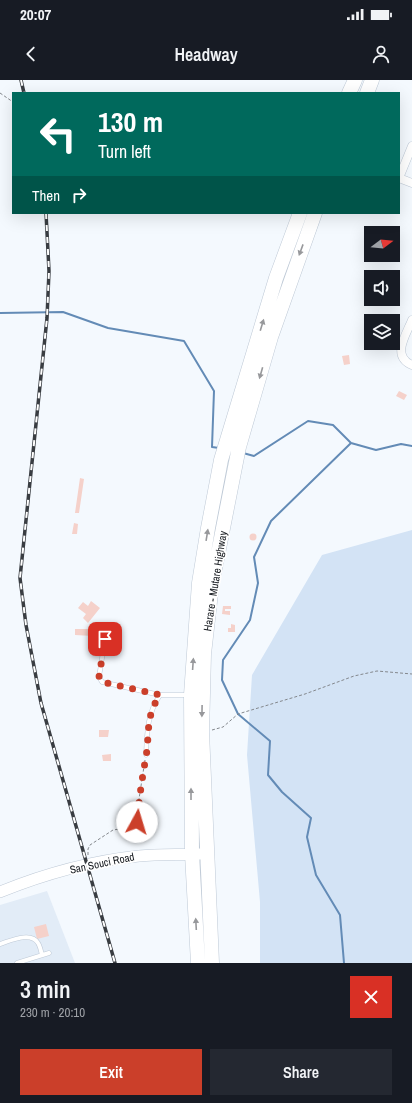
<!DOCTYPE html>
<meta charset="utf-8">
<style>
body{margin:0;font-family:"Archivo Narrow",sans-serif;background:#242831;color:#f1f3f6;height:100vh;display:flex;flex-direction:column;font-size:15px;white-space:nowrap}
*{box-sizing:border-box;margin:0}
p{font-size:13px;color:#9ea1a6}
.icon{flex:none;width:22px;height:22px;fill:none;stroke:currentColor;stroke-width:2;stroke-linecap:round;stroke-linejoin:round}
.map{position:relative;height:883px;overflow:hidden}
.drawer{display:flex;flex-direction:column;background:#171b24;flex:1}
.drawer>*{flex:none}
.top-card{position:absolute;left:12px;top:12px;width:388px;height:122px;border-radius:0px;box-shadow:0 4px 16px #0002;background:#00695c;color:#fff;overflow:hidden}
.needle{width:26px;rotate:74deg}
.buttons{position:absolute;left:364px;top:146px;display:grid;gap:8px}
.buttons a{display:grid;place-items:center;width:36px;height:36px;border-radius:0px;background:#171b24;box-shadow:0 4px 16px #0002;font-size:20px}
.pin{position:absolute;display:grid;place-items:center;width:34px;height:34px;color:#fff;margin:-17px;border-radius:8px;box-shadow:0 2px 6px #0006}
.me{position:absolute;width:44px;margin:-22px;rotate:6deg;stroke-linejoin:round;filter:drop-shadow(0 0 3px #0008)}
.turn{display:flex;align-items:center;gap:14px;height:84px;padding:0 20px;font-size:18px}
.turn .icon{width:52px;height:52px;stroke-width:2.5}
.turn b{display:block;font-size:28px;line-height:34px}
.then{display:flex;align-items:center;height:38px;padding:0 20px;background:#0003;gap:8px;font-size:15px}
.round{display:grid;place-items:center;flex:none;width:42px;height:42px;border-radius:0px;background:#242831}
.summary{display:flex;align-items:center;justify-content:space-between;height:68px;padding:0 20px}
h1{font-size:24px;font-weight:600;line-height:30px}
.primary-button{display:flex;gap:8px;margin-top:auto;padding:8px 20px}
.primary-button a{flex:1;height:46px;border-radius:0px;background:#cb3f2a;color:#fff;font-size:16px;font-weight:600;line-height:46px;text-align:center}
.primary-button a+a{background:#242831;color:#f1f3f6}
.status{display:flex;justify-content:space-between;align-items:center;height:28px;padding:0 20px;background:#171b24;direction:ltr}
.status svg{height:11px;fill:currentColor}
header{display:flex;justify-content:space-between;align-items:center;height:52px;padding:0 20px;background:#171b24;font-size:18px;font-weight:600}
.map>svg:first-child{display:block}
</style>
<div class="status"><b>20:07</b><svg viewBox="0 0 49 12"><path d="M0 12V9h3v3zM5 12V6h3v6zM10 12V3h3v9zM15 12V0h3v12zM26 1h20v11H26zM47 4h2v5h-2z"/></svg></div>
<header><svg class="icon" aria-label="back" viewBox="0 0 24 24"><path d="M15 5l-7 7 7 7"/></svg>Headway<svg class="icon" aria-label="person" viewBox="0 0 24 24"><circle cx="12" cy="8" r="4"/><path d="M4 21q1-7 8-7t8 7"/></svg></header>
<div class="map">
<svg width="412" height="883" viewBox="0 0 412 883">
<rect width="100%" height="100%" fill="#f4f9fe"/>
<path fill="#e2ecf7" d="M47 811 75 883H0V825Z"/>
<path fill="#d3e3f5" d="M412 450V883H260V822L247 675 252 595 322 475Z"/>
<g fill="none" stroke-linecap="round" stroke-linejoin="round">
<path stroke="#638bb6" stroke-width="2" d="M0 233 63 232 108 248 184 261 214 311 212 367 219 368
M243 373 254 376 308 341 333 345 351 363 376 370 401 364 412 366
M344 883 340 835 316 795 307 757 311 738 282 712 268 695 270 661 238 634 222 600 223 580 250 540 258 503 254 477 271 441 351 363"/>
</g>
<path fill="#f5d1ca" d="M349 275 350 284 344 285 342 276Z
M399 311 407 315 404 320 396 316Z
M80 398 84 399 79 433H75Z
M74 443 78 444 77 454H72Z
M249.5 457a3.5 3.5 0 1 1 7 0a3.5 3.5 0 1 1-7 0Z
M91 521 100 528 88 543 83 538 86 534 78 528 83 522 88 526Z
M223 526H231V529H225V531H230V535L222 534Z
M231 544 235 545V552H228V548H231Z
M75 549H93V556L75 555Z
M99 650H109L108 657H99Z
M111 674V681H103L102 675Z
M46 844 49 856 37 859 34 847Z"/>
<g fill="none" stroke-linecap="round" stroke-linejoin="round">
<g stroke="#bec9d6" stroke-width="5">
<path id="lane" d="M105 559 99 597 102 602 160 615
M146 675C147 653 147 634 160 615H188
M0 864C10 861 31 851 38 863 40 866 41 871 42 875
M17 883 49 873"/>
</g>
<g stroke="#bec9d6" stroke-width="9">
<path id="street" d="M399 98 412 66
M399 98 412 103
M412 240C406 255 391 276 412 285"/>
</g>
<g stroke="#bec9d6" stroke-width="12">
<path id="secondary" d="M0 812C44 794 92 781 139 776 159 774 180 775 200 774"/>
</g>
<g stroke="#bec9d6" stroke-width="15">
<path id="highway" d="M349 13 355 0
M367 13 372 0
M198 883 192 774 191 615 199 503 208 448 221 380 276 198 300 133
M212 883 202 652 204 574 212 504 239 367 271 257 315 133"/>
</g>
<path stroke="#84888d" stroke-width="1" stroke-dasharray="3 2" stroke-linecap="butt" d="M0 13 13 22
M212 650 223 647 238 634 305 614 354 596 377 591 412 594
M88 775V769L90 765 113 750 133 747 135 745 145 680"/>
<use href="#lane" stroke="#fff" stroke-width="4"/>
<use href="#street" stroke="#fff" stroke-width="8"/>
<use href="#secondary" stroke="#fff" stroke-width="11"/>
<use href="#highway" stroke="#fff" stroke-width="14"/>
<g stroke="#393d42" stroke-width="3.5">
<path id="rail" d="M21 0 24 13
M46 133 49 191 47 238 20 498 26 545 41 623 115 883"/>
</g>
<use href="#rail" stroke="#fff" stroke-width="2" stroke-dasharray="6" stroke-linecap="butt"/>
</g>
<defs><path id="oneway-solid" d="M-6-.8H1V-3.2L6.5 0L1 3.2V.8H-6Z"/></defs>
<g fill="#97989b">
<use href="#oneway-solid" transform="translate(301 170) rotate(110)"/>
<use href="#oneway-solid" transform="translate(262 245) rotate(-73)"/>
<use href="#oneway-solid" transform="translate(261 293) rotate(106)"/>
<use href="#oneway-solid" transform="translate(207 455) rotate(-81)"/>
<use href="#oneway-solid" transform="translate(193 584) rotate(-86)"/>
<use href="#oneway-solid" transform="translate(202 631) rotate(91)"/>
<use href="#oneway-solid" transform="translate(191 714) rotate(-90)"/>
<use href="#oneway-solid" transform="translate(196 844) rotate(-93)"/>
</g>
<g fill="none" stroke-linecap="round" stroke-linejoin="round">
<path stroke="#cb3f2a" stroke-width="7" stroke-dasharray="0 12.6" d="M105 559 99 597 102 602 160 615C145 637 150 652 146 677 142 698 139 720 137 742"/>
</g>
<g text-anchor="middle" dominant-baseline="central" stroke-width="3.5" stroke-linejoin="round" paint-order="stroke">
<g font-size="11" fill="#171b20" stroke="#fff">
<text transform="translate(215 501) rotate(-81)">Harare - Mutare Highway</text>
<text transform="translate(102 783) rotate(-12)">San Souci Road</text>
</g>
</g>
</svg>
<div class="buttons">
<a><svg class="needle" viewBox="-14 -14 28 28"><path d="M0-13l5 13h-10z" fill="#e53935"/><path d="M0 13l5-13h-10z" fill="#9ea1a6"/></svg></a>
<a><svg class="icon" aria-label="sound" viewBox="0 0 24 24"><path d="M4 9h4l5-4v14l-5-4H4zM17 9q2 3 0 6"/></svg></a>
<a><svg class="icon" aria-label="layers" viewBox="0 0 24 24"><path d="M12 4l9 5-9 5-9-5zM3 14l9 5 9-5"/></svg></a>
</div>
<div class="pin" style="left:105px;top:559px;background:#d93025"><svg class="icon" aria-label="arrive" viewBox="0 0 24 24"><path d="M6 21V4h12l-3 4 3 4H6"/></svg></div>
<svg class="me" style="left:137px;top:742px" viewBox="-20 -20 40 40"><circle r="19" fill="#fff"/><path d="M0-13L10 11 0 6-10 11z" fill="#cb3f2a"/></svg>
<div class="top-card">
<div class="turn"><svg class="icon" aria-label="left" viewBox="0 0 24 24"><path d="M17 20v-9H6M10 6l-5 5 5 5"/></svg><div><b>130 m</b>Turn left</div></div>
<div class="then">Then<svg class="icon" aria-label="right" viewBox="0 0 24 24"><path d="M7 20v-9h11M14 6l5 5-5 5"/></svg></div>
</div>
</div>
<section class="drawer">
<div class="summary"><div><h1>3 min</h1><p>230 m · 20:10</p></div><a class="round" style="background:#d93025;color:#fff"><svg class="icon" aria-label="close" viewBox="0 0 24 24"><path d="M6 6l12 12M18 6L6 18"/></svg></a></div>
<div class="primary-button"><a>Exit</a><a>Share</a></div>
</section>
